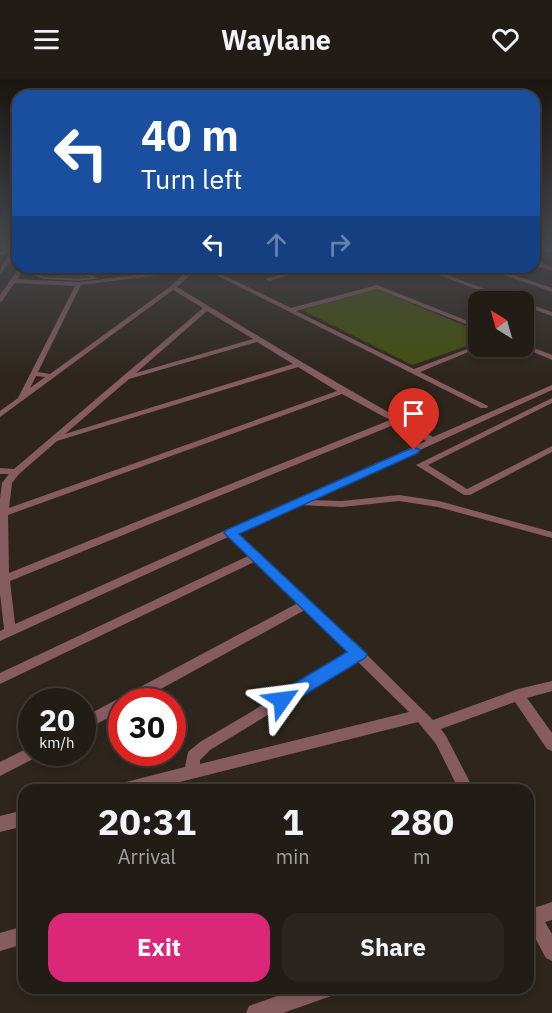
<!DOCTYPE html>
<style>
body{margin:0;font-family:"IBM Plex Sans",sans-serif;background:#2a251f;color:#f1f3f6;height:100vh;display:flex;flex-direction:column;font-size:22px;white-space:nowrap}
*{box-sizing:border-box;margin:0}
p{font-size:20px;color:#a2a1a1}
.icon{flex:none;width:33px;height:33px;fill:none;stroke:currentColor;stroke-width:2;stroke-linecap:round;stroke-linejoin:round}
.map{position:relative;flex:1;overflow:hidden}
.panel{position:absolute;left:18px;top:706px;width:516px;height:210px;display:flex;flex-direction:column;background:#221c16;border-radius:18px;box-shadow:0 3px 9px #0003,0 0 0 2px #3f3a35}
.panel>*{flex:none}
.guide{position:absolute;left:12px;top:12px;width:528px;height:183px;border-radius:18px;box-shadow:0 3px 9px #0003,0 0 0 2px #3f3a35;background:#1a4fa0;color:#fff;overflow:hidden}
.needle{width:39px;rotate:323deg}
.buttons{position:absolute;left:468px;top:213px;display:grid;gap:12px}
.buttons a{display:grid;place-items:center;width:66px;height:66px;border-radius:12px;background:#221c16;box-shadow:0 3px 9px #0003,0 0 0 2px #3f3a35;font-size:30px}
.speed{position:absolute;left:18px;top:610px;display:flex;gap:12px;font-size:30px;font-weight:700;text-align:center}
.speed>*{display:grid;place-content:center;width:78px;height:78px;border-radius:50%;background:#221c16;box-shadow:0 3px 9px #0003,0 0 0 2px #3f3a35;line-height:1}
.speed small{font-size:15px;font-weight:400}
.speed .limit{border:9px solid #d22;background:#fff;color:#111}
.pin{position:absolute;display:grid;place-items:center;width:51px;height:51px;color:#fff;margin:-62px -26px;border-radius:50% 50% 50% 0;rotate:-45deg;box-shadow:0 0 6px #0007}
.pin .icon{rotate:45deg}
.me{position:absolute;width:66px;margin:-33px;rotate:59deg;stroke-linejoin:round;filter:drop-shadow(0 0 4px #0008)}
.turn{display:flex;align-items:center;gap:21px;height:126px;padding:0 30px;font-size:27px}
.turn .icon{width:78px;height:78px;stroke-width:2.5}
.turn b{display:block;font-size:42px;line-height:51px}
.lanes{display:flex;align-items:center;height:57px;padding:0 30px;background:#0003;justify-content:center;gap:30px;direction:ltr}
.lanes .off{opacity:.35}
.eta{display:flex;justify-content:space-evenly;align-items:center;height:102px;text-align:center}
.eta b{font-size:36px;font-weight:700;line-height:42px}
.button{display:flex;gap:12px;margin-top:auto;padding:12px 30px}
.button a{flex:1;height:69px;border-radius:18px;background:#db2777;color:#fff;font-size:24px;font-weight:700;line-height:69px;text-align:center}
.button a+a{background:#2a251f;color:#f1f3f6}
header{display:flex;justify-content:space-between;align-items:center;height:78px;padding:0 30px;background:#221c16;font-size:27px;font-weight:700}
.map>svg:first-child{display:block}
</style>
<header><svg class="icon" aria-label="menu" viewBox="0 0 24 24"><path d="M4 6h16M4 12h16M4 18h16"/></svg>Waylane<svg class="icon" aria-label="heart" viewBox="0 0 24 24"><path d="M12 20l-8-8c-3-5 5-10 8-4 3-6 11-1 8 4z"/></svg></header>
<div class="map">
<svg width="552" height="935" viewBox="0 0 552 935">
<rect width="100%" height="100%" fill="#2e261d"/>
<path fill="#42510b" d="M376 211 478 253V264L412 287 302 232Z"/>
<path fill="#4b4047" stroke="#82757d" stroke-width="1.5" d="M40 189H69L95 200 79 202 43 200 32 195Z"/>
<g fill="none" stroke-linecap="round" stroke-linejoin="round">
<path fill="#875c61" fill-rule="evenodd" d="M537 169 552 171V175L537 170Z
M534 183 552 189V193L534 187Z
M200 189H207L291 230 377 207 478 247V251L476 250 377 211 296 233 414 291 478 267V268H483L420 294 488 328 487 330H481Z
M308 189H317L269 203 266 201Z
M418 189H426L520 224H510Z
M481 189H489L552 210V214Z
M192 190 196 192 177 209C261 260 347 312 433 359L552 307V312L310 422 342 423 399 417 439 423 552 454V460L438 429 399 423 342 429 299 427 237 455 363 573 433 642 518 611 552 603V613L527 620 552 655V673L547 671 515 624 441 651 446 658 474 712H459L436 666 418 644 148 712H115L117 707 122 705 185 689 188 674 200 664 349 576 305 532 137 624H122V633L82 653V640L298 525 254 484 0 606V595L248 478 228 459 0 563V553L4 551 0 516V421L2 405 9 396H0V390L14 391 203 230 173 212 0 339V333L18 320 75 208 15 205 12 203 15 201 79 204ZM186 194 171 208 50 296 38 294 81 207ZM207 233 253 261 136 295ZM257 264 293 286 65 356 129 301ZM298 289 337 313 9 430 12 405 19 396 57 363ZM36 298 45 299 30 310ZM342 316 390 342 9 495 8 437ZM396 346 426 363 15 546 10 503ZM357 583 409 634 200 686V682L210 672Z
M524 224 552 234V238L524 228Z
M524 266 552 277V282L522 269Z
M552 320V325L428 387 467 411 552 368V374L470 417H464L416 387Z
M32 668V675H39L37 679 0 698V684Z
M24 732V748L0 754V738Z
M552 824V842L545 844 552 856V883L546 880 528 847V832Z
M24 848V866L0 873V855Z
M299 910H336L334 917 283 935H246L249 928Z"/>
<path fill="#875c61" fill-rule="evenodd" d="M10 171H14L16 176 0 196C0 186 9 180 10 171Z
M20 189H26L2 223 0 224V217Z"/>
<path fill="#bd7982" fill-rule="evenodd" d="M18 169V173L0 177V173Z"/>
</g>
<linearGradient id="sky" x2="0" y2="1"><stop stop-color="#191510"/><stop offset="0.56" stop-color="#46474c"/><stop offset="1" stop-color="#46474c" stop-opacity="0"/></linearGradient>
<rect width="552" height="300" fill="url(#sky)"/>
<path fill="#1a73e8" stroke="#114b97" stroke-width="1.5" d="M414 369 420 372 418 375 239 456 367 576 365 580 288 627 282 629 276 627 273 622 276 616 347 574 224 455 226 452Z"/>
</svg>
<div class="buttons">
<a><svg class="needle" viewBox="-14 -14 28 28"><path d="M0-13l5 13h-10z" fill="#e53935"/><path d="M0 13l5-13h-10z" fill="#a2a1a1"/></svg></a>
</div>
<div class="speed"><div>20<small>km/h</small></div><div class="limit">30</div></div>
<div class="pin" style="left:414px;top:372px;background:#d93025"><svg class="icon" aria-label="arrive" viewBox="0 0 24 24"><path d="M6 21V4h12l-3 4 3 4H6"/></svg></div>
<svg class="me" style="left:282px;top:622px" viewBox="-20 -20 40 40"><path d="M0-17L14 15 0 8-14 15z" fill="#1a73e8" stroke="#fff" stroke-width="4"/></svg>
<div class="guide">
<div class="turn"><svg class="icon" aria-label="left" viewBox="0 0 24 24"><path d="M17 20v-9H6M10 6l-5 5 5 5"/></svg><div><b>40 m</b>Turn left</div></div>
<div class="lanes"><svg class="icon" aria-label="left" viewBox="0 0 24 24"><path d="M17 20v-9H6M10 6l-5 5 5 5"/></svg><svg class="icon off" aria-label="ahead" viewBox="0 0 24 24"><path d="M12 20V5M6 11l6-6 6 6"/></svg><svg class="icon off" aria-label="right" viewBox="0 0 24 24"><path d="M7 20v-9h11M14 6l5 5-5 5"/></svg></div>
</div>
<section class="panel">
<div class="eta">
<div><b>20:31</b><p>Arrival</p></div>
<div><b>1</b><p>min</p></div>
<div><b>280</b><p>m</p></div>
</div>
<div class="button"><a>Exit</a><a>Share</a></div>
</section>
</div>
